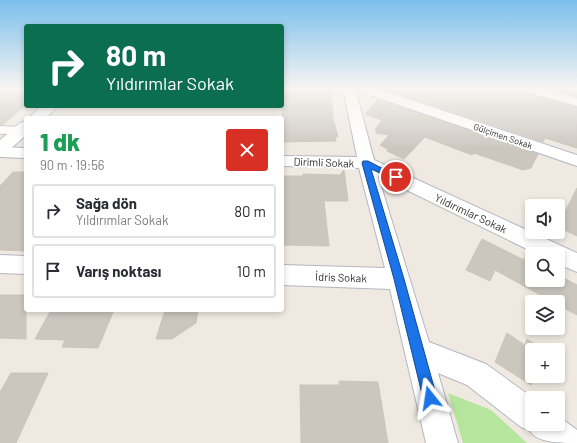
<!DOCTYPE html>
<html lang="tr">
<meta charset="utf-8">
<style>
body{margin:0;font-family:Barlow,sans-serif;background:#f2f2f3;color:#2b2b33;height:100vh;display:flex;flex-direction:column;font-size:15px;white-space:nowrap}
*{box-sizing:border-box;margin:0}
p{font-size:13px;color:#7c7c81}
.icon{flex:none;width:22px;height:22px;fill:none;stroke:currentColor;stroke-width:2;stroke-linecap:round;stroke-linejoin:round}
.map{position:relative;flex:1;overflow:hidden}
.details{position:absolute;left:24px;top:116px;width:260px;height:196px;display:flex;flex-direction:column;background:#fff;border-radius:4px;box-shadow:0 2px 6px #0003}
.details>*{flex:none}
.hud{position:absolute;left:24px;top:24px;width:260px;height:84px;border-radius:4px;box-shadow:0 2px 6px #0003;background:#0b6e4f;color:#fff;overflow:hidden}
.tools{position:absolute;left:525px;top:199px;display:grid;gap:8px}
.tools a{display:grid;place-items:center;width:40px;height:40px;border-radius:4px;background:#fff;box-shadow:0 2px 6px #0003;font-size:20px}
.pin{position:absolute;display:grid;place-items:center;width:34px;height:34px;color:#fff;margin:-17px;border:2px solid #fff;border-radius:50%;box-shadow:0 1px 4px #0007}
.me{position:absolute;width:44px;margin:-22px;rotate:345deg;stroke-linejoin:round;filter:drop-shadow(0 0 3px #0008)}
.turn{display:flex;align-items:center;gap:14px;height:84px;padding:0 16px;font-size:18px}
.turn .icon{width:52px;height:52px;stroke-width:2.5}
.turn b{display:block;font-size:28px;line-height:34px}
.round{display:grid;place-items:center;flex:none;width:42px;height:42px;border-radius:4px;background:#f2f2f3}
.overview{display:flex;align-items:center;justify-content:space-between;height:68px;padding:0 16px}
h1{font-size:24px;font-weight:800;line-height:30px;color:#1e9e55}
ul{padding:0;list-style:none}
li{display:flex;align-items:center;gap:12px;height:54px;margin:0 8px 6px;padding:0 8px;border:2px solid #e1e1e2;border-radius:4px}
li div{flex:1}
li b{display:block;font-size:15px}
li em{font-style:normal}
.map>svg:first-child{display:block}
</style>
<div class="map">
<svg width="577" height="443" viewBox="0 0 577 443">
<rect width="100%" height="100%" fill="#efe9e1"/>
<path fill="#b6e59e" d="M448 393 491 410 527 443H463Z"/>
<path fill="#cbc7bf" stroke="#cbc5ba" d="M282 88 331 89 333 119 338 137H335L336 141 282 142Z
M389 88H520L523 92 577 107V148L545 138 543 142 387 90Z
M548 88H577V96Z
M6 89H26V105L2 125H0V93Z
M378 99 538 154 531 168 523 170 474 153 472 155 425 137 404 159 387 151 389 150 380 145 389 135 376 133 377 131 375 130 382 120 365 114Z
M344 170 348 201H324L329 246 282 245V176H303V174L340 175Z
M13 172H26V251L0 250V186Z
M577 188V236L558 227V209L565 212Z
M482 239 524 260 525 258 532 262V280H558V275L577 285V315L558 305V302H553L495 270 490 281 466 270Z
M0 295H26V339L0 338Z
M51 310H114L98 348 62 347 65 340 35 339Z
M165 310H198L196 323 172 339H156Z
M507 333 525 345 527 339 544 350H532V376H534L531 385 495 362Z
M11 373H48L16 443H0V392Z
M339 381 378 382 388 443H301L300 385H339Z"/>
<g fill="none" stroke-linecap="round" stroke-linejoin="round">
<g stroke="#b4b7c1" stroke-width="2">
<path id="minor" d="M343 88H355L374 160 577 253V272L558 264V254H537L378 176 429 342 486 364 533 398 532 424H558V416L577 430V443C561 443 537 443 530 431L521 427 467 385 438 373 458 443H426L390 289 282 285V265L385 268 359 168 282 166V156L357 157Z
M356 88H375L577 155V166L358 91Z
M521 88H542L577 98V106L523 91Z
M0 126 26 127V133L0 134Z
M0 147 26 148V158L0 157Z
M0 255 26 256V274L0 273Z"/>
</g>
<g stroke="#b4b7c1" stroke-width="2">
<path id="secondary" d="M42 106H58L46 118H28Z
M26 121V135L6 153 0 154V140L20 123Z"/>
</g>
<use href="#minor" fill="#fff" fill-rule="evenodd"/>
<use href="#secondary" fill="#fff" fill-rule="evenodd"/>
</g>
<linearGradient id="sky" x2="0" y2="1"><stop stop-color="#7abfeb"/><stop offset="0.59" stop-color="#f8f5f2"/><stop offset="1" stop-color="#f8f5f2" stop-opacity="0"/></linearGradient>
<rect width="577" height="150" fill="url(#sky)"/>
<path fill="#1a73e8" stroke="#114b97" d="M363 161H368L399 177 398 179H393L371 169 404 279 437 398 435 402 430 404 425 402 423 398 394 279 362 163Z"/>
<g text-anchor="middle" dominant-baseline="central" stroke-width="4" stroke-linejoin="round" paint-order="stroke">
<g font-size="9" fill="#2e2e2e" stroke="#fff">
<text transform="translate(503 136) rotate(19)">Gülçimen Sokak</text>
</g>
<g font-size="11" fill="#2e2e2e" stroke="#fff">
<text transform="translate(324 162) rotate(2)">Dirimli Sokak</text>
<text transform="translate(471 213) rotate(25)">Yıldırımlar Sokak</text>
<text transform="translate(341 277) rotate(2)">İdris Sokak</text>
</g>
</g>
</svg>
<div class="tools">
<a><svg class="icon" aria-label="sound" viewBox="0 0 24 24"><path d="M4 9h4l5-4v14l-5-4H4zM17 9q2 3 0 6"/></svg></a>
<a><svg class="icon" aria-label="search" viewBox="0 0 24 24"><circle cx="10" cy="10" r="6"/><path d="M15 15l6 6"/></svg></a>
<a><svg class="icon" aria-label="layers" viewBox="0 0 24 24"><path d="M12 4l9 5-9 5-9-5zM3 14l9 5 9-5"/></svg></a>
<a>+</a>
<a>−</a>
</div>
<div class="pin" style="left:396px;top:177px;background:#d93025"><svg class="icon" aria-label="arrive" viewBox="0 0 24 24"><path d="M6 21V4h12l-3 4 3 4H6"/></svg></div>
<svg class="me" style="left:430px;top:398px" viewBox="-20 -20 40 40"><path d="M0-17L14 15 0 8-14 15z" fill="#1a73e8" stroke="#fff" stroke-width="4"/></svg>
<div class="hud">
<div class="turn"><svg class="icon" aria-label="right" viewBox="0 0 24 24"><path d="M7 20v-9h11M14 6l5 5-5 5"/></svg><div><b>80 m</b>Yıldırımlar Sokak</div></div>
</div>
<section class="details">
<div class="overview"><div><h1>1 dk</h1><p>90 m · 19:56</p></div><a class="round" style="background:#d93025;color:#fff"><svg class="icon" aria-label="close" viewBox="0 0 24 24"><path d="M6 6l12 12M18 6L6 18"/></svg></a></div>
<ul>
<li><svg class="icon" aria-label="right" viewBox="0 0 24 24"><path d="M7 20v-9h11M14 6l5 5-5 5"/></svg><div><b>Sağa dön</b><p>Yıldırımlar Sokak</p></div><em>80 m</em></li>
<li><svg class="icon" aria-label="arrive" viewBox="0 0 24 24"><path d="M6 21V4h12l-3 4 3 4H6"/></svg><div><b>Varış noktası</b></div><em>10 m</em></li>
</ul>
</section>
</div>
